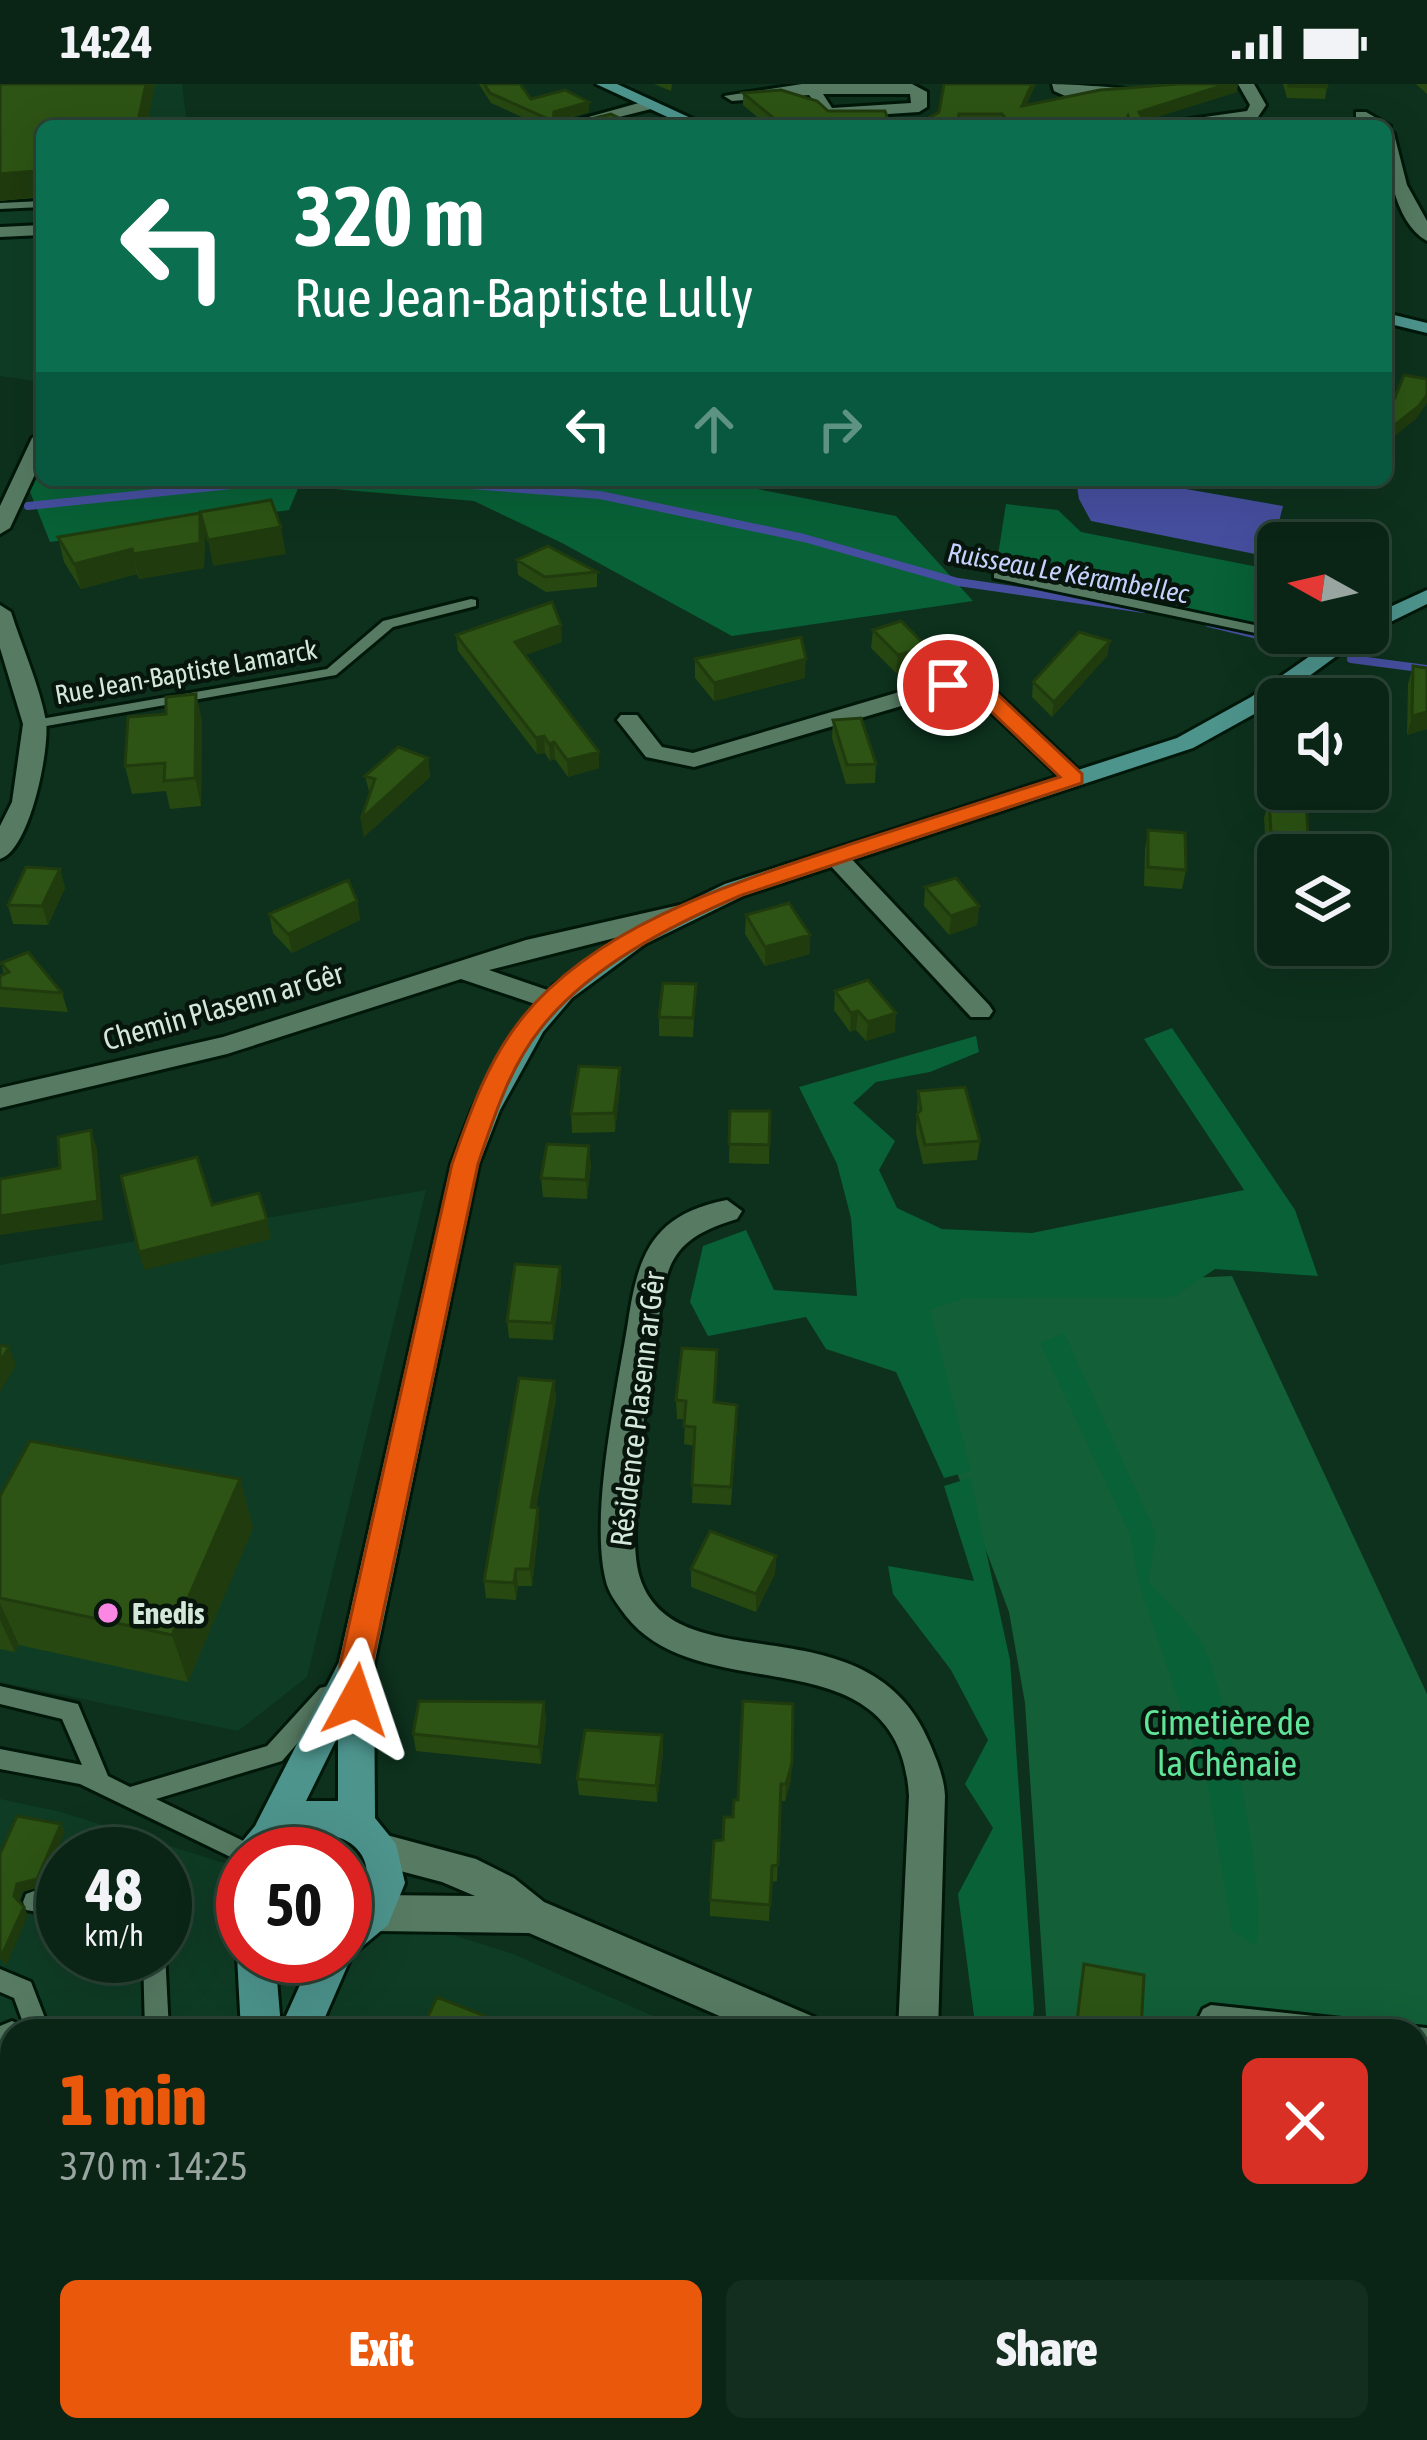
<!DOCTYPE html>
<meta charset="utf-8">
<style>
body{margin:0;font-family:"Asap Condensed",sans-serif;background:#132d1f;color:#f1f3f6;height:100vh;display:flex;flex-direction:column;font-size:45px;white-space:nowrap}
*{box-sizing:border-box;margin:0}
p{font-size:39px;color:#99a5a1}
.icon{flex:none;width:66px;height:66px;fill:none;stroke:currentColor;stroke-width:2;stroke-linecap:round;stroke-linejoin:round}
.map{position:relative;flex:1;overflow:hidden}
.panel{position:absolute;left:0px;top:1935px;width:1428px;height:423px;display:flex;flex-direction:column;background:#0a2516;border-radius:36px 36px 0 0;box-shadow:0 12px 48px #0002,0 0 0 3px #2a4235}
.panel>*{flex:none}
.banner{position:absolute;left:36px;top:36px;width:1356px;height:366px;border-radius:18px;box-shadow:0 12px 48px #0002,0 0 0 3px #2a4235;background:#0b6e4f;color:#fff;overflow:hidden}
.needle{width:78px;rotate:278deg}
.buttons{position:absolute;left:1257px;top:438px;display:grid;gap:24px}
.buttons a{display:grid;place-items:center;width:132px;height:132px;border-radius:18px;background:#0a2516;box-shadow:0 12px 48px #0002,0 0 0 3px #2a4235;font-size:60px}
.speed{position:absolute;left:36px;top:1743px;display:flex;gap:24px;font-size:60px;font-weight:700;text-align:center}
.speed>*{display:grid;place-content:center;width:156px;height:156px;border-radius:50%;background:#0a2516;box-shadow:0 12px 48px #0002,0 0 0 3px #2a4235;line-height:1}
.speed small{font-size:30px;font-weight:400}
.speed .limit{border:18px solid #d22;background:#fff;color:#111}
.pin{position:absolute;display:grid;place-items:center;width:102px;height:102px;color:#fff;margin:-51px;border:6px solid #fff;border-radius:50%;box-shadow:0 3px 12px #0007}
.me{position:absolute;width:132px;margin:-66px;rotate:5deg;stroke-linejoin:round;filter:drop-shadow(0 0 9px #0008)}
.turn{display:flex;align-items:center;gap:42px;height:252px;padding:0 60px;font-size:54px}
.turn .icon{width:156px;height:156px;stroke-width:2.5}
.turn b{display:block;font-size:84px;line-height:102px}
.lanes{display:flex;align-items:center;height:114px;padding:0 60px;background:#0003;justify-content:center;gap:60px;direction:ltr}
.lanes .off{opacity:.35}
.round{display:grid;place-items:center;flex:none;width:126px;height:126px;border-radius:18px;background:#132d1f}
.head{display:flex;align-items:center;justify-content:space-between;height:204px;padding:0 60px}
h1{font-size:72px;font-weight:800;line-height:90px;color:#ea580c}
.action{display:flex;gap:24px;margin-top:auto;padding:24px 60px}
.action a{flex:1;height:138px;border-radius:18px;background:#ea580c;color:#fff;font-size:48px;font-weight:800;line-height:138px;text-align:center}
.action a+a{background:#132d1f;color:#f1f3f6}
.status{display:flex;justify-content:space-between;align-items:center;height:84px;padding:0 60px;background:#0a2516;direction:ltr}
.status svg{height:33px;fill:currentColor}
.map>svg:first-child{display:block}
</style>
<div class="status"><b>14:24</b><svg viewBox="0 0 49 12"><path d="M0 12V9h3v3zM5 12V6h3v6zM10 12V3h3v9zM15 12V0h3v12zM26 1h20v11H26zM47 4h2v5h-2z"/></svg></div>
<div class="map">
<svg width="1427" height="2356" viewBox="0 0 1427 2356">
<rect width="100%" height="100%" fill="#0d311d"/>
<path fill="#0f3c25" fill-rule="evenodd" d="M0 0H182L187 42H42V298L0 292Z
M426 1106 307 1593 238 1647 0 1598V1181Z
M0 1715 61 1728 243 1785V1872H345V1817L513 1870 687 1947H12V2346H1416V2271L1427 2276V2356H0ZM63 1770H165V1872H63Z"/>
<path fill="#125f38" d="M1232 1192 1427 1610V2039L1416 2035V1947H1047L1025 1619 1009 1528 944 1354 902 1207Z"/>
<path fill="#086137" d="M42 387V396H711L896 432 973 517 732 552 562 459 474 417 299 402 289 426 50 458 23 390Z
M1006 420 1058 426 1081 448 1278 487V544L996 484Z
M1172 944 1295 1126 1318 1192 1215 1185 1174 1213 963 1214 930 1226 971 1387 944 1394 896 1288 826 1265 806 1233 708 1252 690 1218 703 1162 746 1146 774 1206 857 1212 851 1134 837 1080 799 1003 976 952 979 968 930 988 876 998 853 1019 895 1057 879 1086 897 1124 942 1145 1032 1149 1244 1106 1144 955Z
M1064 1249 1156 1450 1148 1497C1166 1519 1197 1544 1207 1570 1229 1629 1267 1803 1256 1862L1232 1846 1207 1698 1140 1504 1130 1450 1040 1259Z
M970 1394 1010 1576 1034 1926 1030 1947H976L958 1810 993 1744 965 1700 988 1656 951 1586 893 1510 888 1482 974 1497 944 1402Z"/>
<path fill="#464f9f" d="M1076 396H1134L1283 422 1270 473 1091 437 1079 415Z"/>
<g fill="none" stroke-linecap="round" stroke-linejoin="round">
<path stroke="#464f9f" stroke-width="8" d="M405 396 600 411 804 454 958 498 1144 525
M28 422 281 396
M1209 539 1298 561
M1351 575 1427 585"/>
<g stroke="#001709" stroke-width="6">
<path id="lane" d="M42 117V123L0 125V119Z
M999 487 1278 546V549L1307 552 1333 571 1326 575 1298 558 994 494V488Z
M471 515 476 516V522L393 543 336 591 35 644 28 640 35 636 327 585 383 537Z
M0 1602 78 1620 108 1692 130 1703 267 1662 320 1604 328 1602 336 1604 339 1611 282 1677 156 1715 256 1763 259 1770H243V1779L80 1700 0 1685V1665L82 1681 62 1635 0 1620Z
M34 1807 63 1810V1832L26 1826 23 1818 26 1810Z
M165 1868 169 1947H145L143 1872H165Z
M0 1885 31 1898 50 1947H26L14 1914 0 1908Z
M1211 1921 1342 1935 1350 1939 1354 1947 1211 1945 1203 1941 1199 1933 1203 1925Z
M12 1937 20 1941 23 1947H12V1961L0 1966V1942Z
M1416 1943 1427 1944V1968L1416 1967V1947H1407Z
M522 2346H568L573 2356H527Z
M615 2346H641L637 2356H611Z"/>
</g>
<g stroke="#001709" stroke-width="6">
<path id="street" d="M802 0H912L927 8V23L919 28 827 34 809 11 732 17 724 12ZM823 10H910L911 19 832 24Z
M1052 0C1060 0 1124 3 1130 6L1072 15 1054 7Z
M1238 0H1254L1266 21 1258 33 1249 36 1251 42H1141L1247 27 1250 21Z
M646 17 651 19V25L583 42H556Z
M1356 28H1366L1390 42 1387 45 1394 50 1407 101 1427 137V157C1393 138 1386 77 1386 42H1370L1356 34Z
M42 141V151L0 153V143Z
M42 348V375L10 444 0 450V422L32 354Z
M0 521 11 528C22 563 39 600 46 637 50 665 30 766 0 775V742L12 718 23 640 0 564Z
M969 595 993 605 1083 690V700H1067L977 615 949 608 694 683 646 673 617 636 621 631H637L662 663 693 669 940 596Z
M836 765 845 768 989 921 993 927 989 933H971L827 778 824 773 827 768Z
M680 821 693 829 689 835 489 886 562 911 566 917 562 923H544L461 895 227 970 0 1024V1004L223 953 526 856Z
M727 1116 742 1127 737 1135C667 1156 666 1182 657 1248 649 1303 624 1445 640 1494 676 1603 869 1511 930 1660 937 1677 944 1693 945 1712L938 1947H898L909 1712C899 1545 702 1629 626 1532 619 1522 611 1513 607 1501 588 1437 617 1306 628 1238 638 1170 653 1130 727 1116Z
M383 1750 476 1775 514 1794 544 1818 814 1933 820 1947H754L529 1849 375 1847 361 1842 356 1829 361 1816 375 1811 475 1812 442 1798 370 1779 364 1767 370 1755Z
M1416 2195 1427 2200V2244L1416 2239Z"/>
</g>
<g stroke="#001709" stroke-width="6">
<path id="secondary" d="M596 0H617L708 42H687Z
M1386 229 1427 239V249L1386 239Z
M1427 506V520L1368 549V533Z
M1343 549H1368L1267 623 1193 664 743 812 645 860 572 914 543 948 500 1026 479 1080 374 1581 375 1734 396 1760 405 1799 388 1841 352 1871 319 1947H241L237 1872 242 1859 243 1872H275L281 1943 313 1872H345V1830C403 1778 333 1720 278 1770H243V1839L230 1834C222 1816 219 1789 235 1776L232 1770 255 1742 339 1578 451 1080 472 1026 499 973 553 902 626 848 725 800 1177 654 1251 613ZM338 1652V1717H306Z
M180 2346H224L222 2356H178Z"/>
</g>
<use href="#lane" fill="#567a62" fill-rule="evenodd"/>
<use href="#street" fill="#567a62" fill-rule="evenodd"/>
<use href="#secondary" fill="#4d948d" fill-rule="evenodd"/>
</g>
<path fill="#274811" d="M0 0H155L147 42H42V113L0 117Z
M479 0H520L531 15 589 28 562 36 627 38 628 42H542L491 19Z
M654 0H672L671 7Z
M1279 0H1326L1327 3 1325 15 1287 14 1283 0Z
M1416 0H1427V10Z
M1237 8 1150 35 1199 42H915L939 28Z
M743 9 828 27 890 42H768L743 21Z
M200 429 205 454 204 484 139 495 137 490 81 505 64 478 58 453Z
M517 476 597 488V503L546 508 518 491Z
M873 546 925 581 896 589 871 564Z
M456 551 562 558 525 571 599 684 568 693 555 675 550 677 545 669 537 670 458 567Z
M1110 557 1107 572 1052 633 1032 613 1033 598Z
M695 575 805 594 714 617 695 594Z
M1413 582 1427 584V645L1407 651 1408 600Z
M196 610 202 638 201 722 170 725 166 707 132 710 125 682Z
M833 636 876 680 875 699 846 700 832 654Z
M428 674 430 693 364 753 361 735 370 711 365 692Z
M1269 715 1308 750 1303 769 1266 767 1264 734Z
M1148 746 1186 786 1182 805 1144 802 1145 765Z
M60 785 65 804 48 841 13 840 8 821Z
M925 803 979 822 977 841 949 851 924 822Z
M357 817 360 836 292 869 273 849 269 830Z
M746 831 810 870 765 882 745 850Z
M1 879 62 909 68 928 0 923V892L4 890Z
M696 900 693 953 659 952V933Z
M835 907 895 948 866 957 856 946 850 948 834 926Z
M620 984V1003L615 1048 572 1049 571 1030Z
M918 1007 980 1057 977 1076 923 1080 916 1049Z
M730 1027H770L769 1080 729 1079Z
M591 1081 587 1115 543 1113 541 1094Z
M560 1183 561 1200 553 1256 509 1254 507 1237Z
M554 1297 556 1315 536 1424H538L539 1441 532 1502H518L516 1516 486 1514 484 1497Z
M676 1316 715 1318 737 1339 731 1421 692 1419 694 1362 684 1360 685 1335H677Z
M240 1395 253 1444 188 1598 19 1561 15 1568 0 1565V1412Z
M776 1472 775 1490 756 1528 691 1503V1485Z
M544 1618 546 1635 541 1680 416 1667 413 1650Z
M662 1651 663 1668 657 1718 579 1711 577 1695Z
M791 1696 785 1717H781L777 1797 771 1798 769 1837 710 1832V1816L723 1756 738 1716Z
M1084 1880 1141 1947H1086L1075 1945Z
M941 2346H1215L1213 2356H964Z
M1262 2346H1416L1427 2356H1260Z"/>
<path fill="#203b0e" d="M146 0H155L147 42H137Z
M1032 0H1036L1021 33 1022 22Z
M1227 0H1238L1237 8 1138 39 1139 28Z
M589 18V28L553 37 554 28Z
M36 87 42 112 0 117V90Z
M1427 311V319L1416 335 1386 359V348Z
M200 429 205 454 204 484 139 495 133 470Z
M281 443 286 470 213 482 208 456Z
M132 465 137 490 81 505 74 480Z
M561 541 562 558 516 574 515 558Z
M1110 557 1107 572 1052 633 1054 618Z
M927 563 925 581 896 589 898 571Z
M806 575 805 594 714 617V599Z
M196 610 202 638 201 722 195 694Z
M1427 628V645L1407 651 1412 632Z
M544 652 545 669 537 670 536 654Z
M554 658 555 675 550 677 549 660Z
M599 668V684L568 693 567 676Z
M428 674 430 693 364 753 361 735Z
M60 785 65 804 48 841 42 822Z
M357 817 360 836 292 869 288 850Z
M979 822 977 841 949 851 951 832Z
M810 851V870L765 882V863Z
M858 927 856 946 850 948 851 929Z
M896 929 895 948 866 957 868 938Z
M620 984V1003L615 1048 614 1029Z
M91 1046 97 1065 103 1136 0 1151V1132L98 1117Z
M589 1062 591 1081 587 1115 586 1096Z
M267 1136 271 1155 144 1186 139 1168Z
M560 1183 561 1200 553 1256 552 1239Z
M9 1263 16 1281 0 1308V1278Z
M554 1297 556 1315 533 1441 531 1423Z
M240 1395 253 1444 188 1598 172 1551Z
M538 1424 539 1441 532 1502 530 1485Z
M776 1472 775 1490 756 1528V1510Z
M516 1485 518 1502 516 1516 514 1499Z
M0 1519 19 1561 15 1568 0 1536Z
M544 1618 546 1635 541 1680 539 1663Z
M662 1651 663 1668 657 1718 656 1702Z
M792 1679 791 1696 785 1717 786 1700Z
M61 1740 65 1748 41 1803 22 1808 19 1820 14 1812 17 1800Z
M24 1823 28 1831 6 1882 1 1875Z
M50 2346H67L65 2356H48Z"/>
<path fill="#2d5414" stroke="#203b0e" stroke-width="3" d="M0 0H146L137 42H42L41 91 36 87 0 90Z
M484 0H520L531 15 565 6 589 18 554 28 553 35 583 37 611 30 627 38 615 42H564L490 9Z
M944 0H1032L1022 22 1100 6 1179 0H1227L1139 28 1143 35 1195 37 1199 42H1132L1128 32 1123 42H1012L1002 30H959L957 42H915L939 28Z
M1289 0H1326L1327 3 1289 2Z
M781 6 817 17 828 27H885L890 42H783L743 9Z
M1404 291 1427 295V311L1419 322 1386 348V336Z
M271 416 281 443 208 456 200 428Z
M200 429V459L133 470 132 465 74 480 58 453Z
M548 462 597 488 545 493 517 476Z
M552 518 561 541 515 558 599 668 567 676 554 658 549 660 544 652 536 654 456 551Z
M901 537 927 563 898 571 873 546Z
M1079 548 1110 557 1054 618 1033 598Z
M801 553 806 575 714 599 695 575Z
M1413 582 1427 584V628L1412 632Z
M196 610 195 694 164 697 165 679 125 682 128 633 166 630V613Z
M861 634 876 680 847 681 833 636Z
M398 663 428 674 361 735 375 695 365 692Z
M1269 715 1306 718 1308 750 1271 748Z
M1148 746 1185 749 1186 786 1148 783Z
M26 783 60 785 42 822 8 821Z
M956 794 979 822 951 832 925 803Z
M348 796 357 817 288 850 269 830Z
M789 819 810 851 765 863 746 831Z
M28 868 62 909 0 904V892L9 888 1 879Z
M868 896 896 929 868 938 858 927 851 929 835 907Z
M663 899 696 900 693 934 659 933Z
M579 982 620 984 614 1029 571 1030Z
M965 1003 980 1057 925 1061 917 1030 921 1026 918 1007Z
M730 1027H770L769 1061 729 1060Z
M91 1046 98 1117 0 1132V1095L60 1084 58 1053Z
M547 1060 589 1062 586 1096 541 1094Z
M197 1073 212 1121 259 1109 267 1136 139 1168 121 1092Z
M515 1180 560 1183 552 1239 507 1237Z
M0 1261 9 1263 0 1278Z
M682 1264 717 1266 714 1318 737 1321 731 1403 692 1401 695 1343 684 1342 686 1317 676 1316Z
M519 1294 554 1297 531 1423 538 1424 530 1485H516L514 1499 484 1497Z
M30 1357 240 1395 172 1551 0 1514V1412Z
M710 1447 776 1472 756 1510 691 1485Z
M419 1617 544 1618 539 1663 413 1650Z
M743 1617 793 1620 792 1679 786 1700H781L778 1781 772 1782 770 1821 710 1816 714 1757 723 1756 724 1733H733L734 1716H738Z
M585 1646 662 1651 656 1702 577 1695Z
M17 1732 61 1740 37 1795 17 1800 14 1812 24 1823 0 1875V1770Z
M1084 1880 1144 1891 1141 1947 1077 1937Z
M437 1913 523 1947H421Z
M0 2270H12V2346H50L48 2356H0Z
M1416 2306 1427 2310V2356H1268L1270 2346H1416Z
M345 2346H421L417 2356H341Z
M984 2346H1215L1213 2356H1008Z"/>
<path fill="#ea580c" stroke="#983908" stroke-width="3" d="M969 596 993 606 1082 690V699L742 811C671 841 589 883 541 944 509 984 494 1033 478 1080L372 1581V1616L367 1626 356 1630 344 1626 340 1616V1581L452 1080C470 1028 488 976 523 933 600 838 740 797 851 760 920 738 990 715 1060 693L978 615 938 601 948 595Z"/>
<circle fill="#fc86e3" stroke="#07150c" stroke-width="4.5" cx="108" cy="1529" r="12"/>
<g text-anchor="middle" dominant-baseline="central" stroke-width="9" stroke-linejoin="round" paint-order="stroke">
<g font-size="27" font-style="italic" fill="#c7d1fe" stroke="#07150c">
<text transform="translate(1068 489) rotate(10)">Ruisseau Le Kérambellec</text>
</g>
<g font-size="27" fill="#d4e8da" stroke="#07150c">
<text transform="translate(186 588) rotate(-10)">Rue Jean-Baptiste Lamarck</text>
</g>
<g font-size="30" fill="#d4e8da" stroke="#07150c">
<text transform="translate(223 922) rotate(-16)">Chemin Plasenn ar Gêr</text>
<text transform="translate(637 1325) rotate(-83)">Résidence Plasenn ar Gêr</text>
</g>
<g font-size="30" font-weight="bold" fill="#d4e8da" stroke="#07150c" text-anchor="start">
<text x="132" y="1529">Enedis</text>
</g>
<g font-size="36" fill="#61e59a" stroke="#07150c">
<text x="1227" y="1638">Cimetière de<tspan x="1227" dy="41">la Chênaie</tspan></text>
</g>
</g>
</svg>
<div class="buttons">
<a><svg class="needle" viewBox="-14 -14 28 28"><path d="M0-13l5 13h-10z" fill="#e53935"/><path d="M0 13l5-13h-10z" fill="#99a5a1"/></svg></a>
<a><svg class="icon" aria-label="sound" viewBox="0 0 24 24"><path d="M4 9h4l5-4v14l-5-4H4zM17 9q2 3 0 6"/></svg></a>
<a><svg class="icon" aria-label="layers" viewBox="0 0 24 24"><path d="M12 4l9 5-9 5-9-5zM3 14l9 5 9-5"/></svg></a>
</div>
<div class="speed"><div>48<small>km/h</small></div><div class="limit">50</div></div>
<div class="pin" style="left:948px;top:601px;background:#d93025"><svg class="icon" aria-label="arrive" viewBox="0 0 24 24"><path d="M6 21V4h12l-3 4 3 4H6"/></svg></div>
<svg class="me" style="left:356px;top:1616px" viewBox="-20 -20 40 40"><path d="M0-17L14 15 0 8-14 15z" fill="#ea580c" stroke="#fff" stroke-width="4"/></svg>
<div class="banner">
<div class="turn"><svg class="icon" aria-label="left" viewBox="0 0 24 24"><path d="M17 20v-9H6M10 6l-5 5 5 5"/></svg><div><b>320 m</b>Rue Jean-Baptiste Lully</div></div>
<div class="lanes"><svg class="icon" aria-label="left" viewBox="0 0 24 24"><path d="M17 20v-9H6M10 6l-5 5 5 5"/></svg><svg class="icon off" aria-label="ahead" viewBox="0 0 24 24"><path d="M12 20V5M6 11l6-6 6 6"/></svg><svg class="icon off" aria-label="right" viewBox="0 0 24 24"><path d="M7 20v-9h11M14 6l5 5-5 5"/></svg></div>
</div>
<section class="panel">
<div class="head"><div><h1>1 min</h1><p>370 m · 14:25</p></div><a class="round" style="background:#d93025;color:#fff"><svg class="icon" aria-label="close" viewBox="0 0 24 24"><path d="M6 6l12 12M18 6L6 18"/></svg></a></div>
<div class="action"><a>Exit</a><a>Share</a></div>
</section>
</div>
